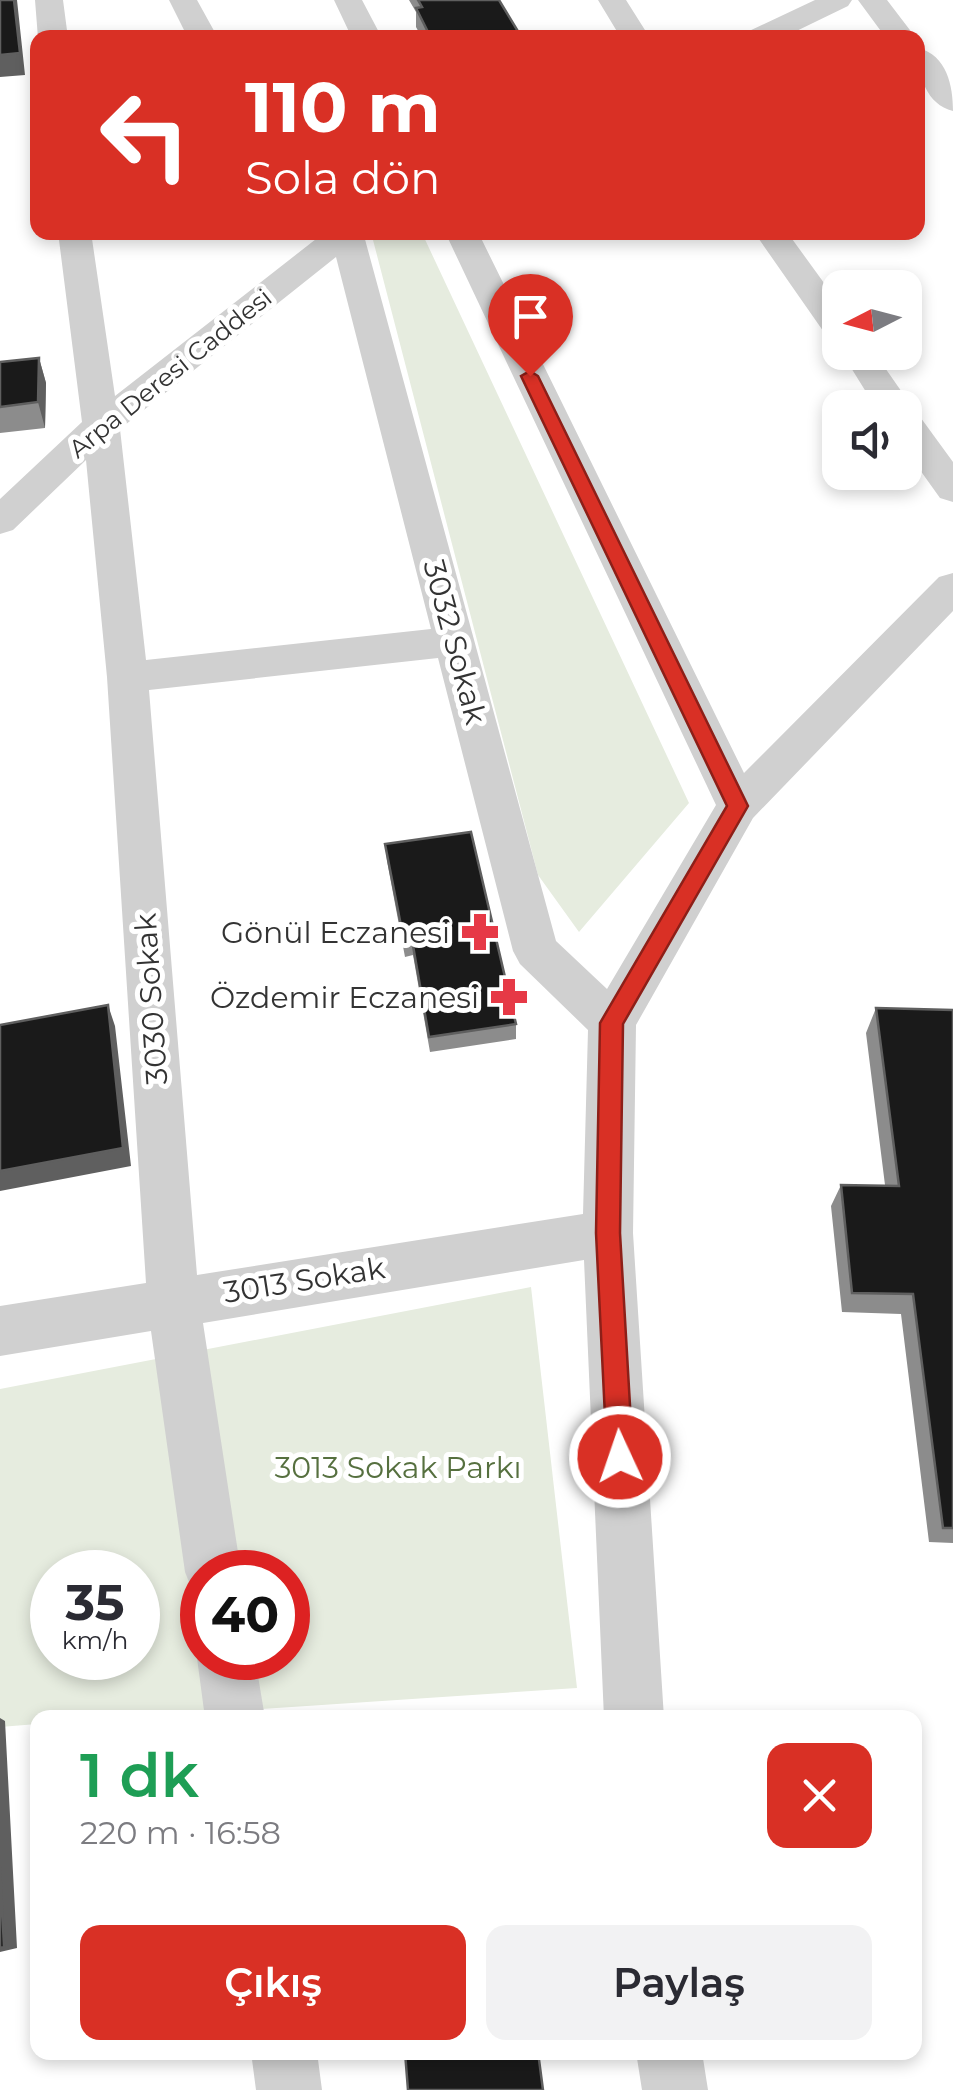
<!DOCTYPE html>
<html lang="tr">
<meta charset="utf-8">
<style>
body{margin:0;font-family:Montserrat,sans-serif;background:#f2f2f3;color:#2b2b33;height:100vh;display:flex;flex-direction:column;font-size:38px;white-space:nowrap}
*{box-sizing:border-box;margin:0}
p{font-size:32px;color:#7c7c81}
.icon{flex:none;width:55px;height:55px;fill:none;stroke:currentColor;stroke-width:2;stroke-linecap:round;stroke-linejoin:round}
.map{position:relative;flex:1;overflow:hidden}
.drawer{position:absolute;left:30px;top:1710px;width:892px;height:350px;display:flex;flex-direction:column;background:#fff;border-radius:20px;box-shadow:0 5px 15px #0003}
.drawer>*{flex:none}
.guide{position:absolute;left:30px;top:30px;width:895px;height:210px;border-radius:20px;box-shadow:0 5px 15px #0003;background:#d93025;color:#fff;overflow:hidden}
.needle{width:65px;rotate:264deg}
.controls{position:absolute;left:822px;top:270px;display:grid;gap:20px}
.controls a{display:grid;place-items:center;width:100px;height:100px;border-radius:20px;background:#fff;box-shadow:0 5px 15px #0003;font-size:50px}
.speed{position:absolute;left:30px;top:1550px;display:flex;gap:20px;font-size:50px;font-weight:700;text-align:center}
.speed>*{display:grid;place-content:center;width:130px;height:130px;border-radius:50%;background:#fff;box-shadow:0 5px 15px #0003;line-height:1}
.speed small{font-size:25px;font-weight:400}
.speed .limit{border:15px solid #d22;background:#fff;color:#111}
.pin{position:absolute;display:grid;place-items:center;width:85px;height:85px;color:#fff;margin:-102px -42px;border-radius:50% 50% 50% 0;rotate:-45deg;box-shadow:0 0 10px #0007}
.pin .icon{rotate:45deg}
.me{position:absolute;width:110px;margin:-55px;rotate:357deg;stroke-linejoin:round;filter:drop-shadow(0 0 8px #0008)}
.turn{display:flex;align-items:center;gap:35px;height:210px;padding:0 50px;font-size:45px}
.turn .icon{width:130px;height:130px;stroke-width:2.5}
.turn b{display:block;font-size:70px;line-height:85px}
.round{display:grid;place-items:center;flex:none;width:105px;height:105px;border-radius:20px;background:#f2f2f3}
.head{display:flex;align-items:center;justify-content:space-between;height:170px;padding:0 50px}
h1{font-size:60px;font-weight:600;line-height:75px;color:#1e9e55}
.cta{display:flex;gap:20px;margin-top:auto;padding:20px 50px}
.cta a{flex:1;height:115px;border-radius:20px;background:#d93025;color:#fff;font-size:40px;font-weight:600;line-height:115px;text-align:center}
.cta a+a{background:#f2f2f3;color:#2b2b33}
.map>svg:first-child{display:block}
</style>
<div class="map">
<svg width="953" height="2090" viewBox="0 0 953 2090">
<rect width="100%" height="100%" fill="#fff"/>
<path fill="#e6ecdf" fill-rule="evenodd" d="M392 233H422L689 803 579 932 538 875 373 240Z
M531 1287 577 1688 140 1717 38 1718 37 1724 0 1727V1389ZM52 1572H138V1658H52ZM202 1572H288V1658H202Z"/>
<g fill="none" stroke-linecap="round" stroke-linejoin="round">
<path fill="#d0d0d0" fill-rule="evenodd" d="M35 0H63L68 38H38Z
M169 0H197L218 38H188Z
M334 0H362L382 38H352Z
M598 0H626L650 38H621Z
M815 0H852L848 6 782 38H743L747 32Z
M858 0H887L916 38H886Z
M918 48C947 55 953 86 953 111 925 104 917 72 918 48Z
M58 232H91L115 396 325 232H363L556 941 607 989 716 805 445 232H478L744 773 939 577 953 573V611L753 818 636 1025 633 1233 664 1718H604L584 1260 203 1323 241 1572H202V1596L193 1592 185 1572 151 1331 0 1356V1306L146 1283 107 677 86 460 13 530 0 534V499L82 422ZM336 257 431 629 146 660 120 429ZM438 658 513 951 520 964 588 1030 583 1214 197 1275 149 690Z
M754 232H787L840 305V341L828 338Z
M840 350 874 352 913 408 911 412 918 414 953 462V502L940 498 905 449V408H876Z
M202 1644V1658H255L265 1718H205L197 1658Z
M251 2052H317L322 2090H256Z
M636 2052H702L708 2090H642Z"/>
</g>
<path fill="#8c8c8c" d="M409 0H499L522 38H422L416 27V12Z
M39 358 46 383 45 428 0 433V362Z
M385 844 516 1024V1039L430 1052 413 955 405 957 387 861Z
M876 1008 953 1010V1543L929 1542 901 1314 842 1312 831 1206 841 1185H885L866 1033Z"/>
<path fill="#5f5f5f" d="M14 0H17L25 75 0 77V55Z
M39 358 46 383 45 428 38 402Z
M108 1005 115 1026 131 1166 0 1191V1171Z
M0 1718 5 1721 17 1948 0 1952Z"/>
<path fill="#1a1a1a" stroke="#5f5f5f" stroke-width="2.5" d="M0 0H14L20 53 0 55Z
M418 0H499L522 38H431L416 8 422 7Z
M39 358 38 402 0 407V362Z
M471 832 516 1024 429 1037 412 940 404 941 385 844Z
M108 1005 123 1148 0 1171V1025Z
M876 1008 953 1010V1528H943L913 1294 852 1293 841 1185 899 1186Z
M0 1866 4 1947 0 1948Z
M405 2052H538L543 2090H408Z"/>
<path fill="#d93025" stroke="#8d1f18" stroke-width="2.5" d="M530 371 538 376 748 806 623 1024 620 1233 633 1457 629 1466 620 1470 611 1466 607 1457 596 1233 600 1023 727 806 521 376Z"/>
<defs>
<g id="pharmacy-bare" transform="scale(3)"><path d="M-2-6h4v4h4v4h-4v4h-4v-4h-4v-4h4Z" fill="#e63946" stroke="#fff" stroke-width="2.5" paint-order="stroke"/></g>
</defs>
<g fill-rule="evenodd">
<use href="#pharmacy-bare" x="480" y="932"/>
<use href="#pharmacy-bare" x="509" y="997"/>
</g>
<g text-anchor="middle" dominant-baseline="central" stroke-width="10" stroke-linejoin="round" paint-order="stroke">
<g font-size="25" fill="#333" stroke="#fff">
<text transform="translate(170 373) rotate(-39)">Arpa Deresi Caddesi</text>
</g>
<g font-size="30" fill="#333" stroke="#fff">
<text transform="translate(455 642) rotate(75)">3032 Sokak</text>
<text transform="translate(151 999) rotate(-94)">3030 Sokak</text>
<text transform="translate(304 1280) rotate(-9)">3013 Sokak</text>
</g>
<g font-size="30" fill="#333" stroke="#fff" text-anchor="end">
<text x="450" y="932">Gönül Eczanesi</text>
<text x="479" y="997">Özdemir Eczanesi</text>
</g>
<g font-size="30" fill="#56703f" stroke="#fff">
<text x="398" y="1467">3013 Sokak Parkı</text>
</g>
</g>
</svg>
<div class="controls">
<a><svg class="needle" viewBox="-14 -14 28 28"><path d="M0-13l5 13h-10z" fill="#e53935"/><path d="M0 13l5-13h-10z" fill="#7c7c81"/></svg></a>
<a><svg class="icon" aria-label="sound" viewBox="0 0 24 24"><path d="M4 9h4l5-4v14l-5-4H4zM17 9q2 3 0 6"/></svg></a>
</div>
<div class="speed"><div>35<small>km/h</small></div><div class="limit">40</div></div>
<div class="pin" style="left:530px;top:376px;background:#d93025"><svg class="icon" aria-label="arrive" viewBox="0 0 24 24"><path d="M6 21V4h12l-3 4 3 4H6"/></svg></div>
<svg class="me" style="left:620px;top:1457px" viewBox="-20 -20 40 40"><circle r="17" fill="#d93025" stroke="#fff" stroke-width="3"/><path d="M0-11L8 9 0 5-8 9z" fill="#fff"/></svg>
<div class="guide">
<div class="turn"><svg class="icon" aria-label="left" viewBox="0 0 24 24"><path d="M17 20v-9H6M10 6l-5 5 5 5"/></svg><div><b>110 m</b>Sola dön</div></div>
</div>
<section class="drawer">
<div class="head"><div><h1>1 dk</h1><p>220 m · 16:58</p></div><a class="round" style="background:#d93025;color:#fff"><svg class="icon" aria-label="close" viewBox="0 0 24 24"><path d="M6 6l12 12M18 6L6 18"/></svg></a></div>
<div class="cta"><a>Çıkış</a><a>Paylaş</a></div>
</section>
</div>
